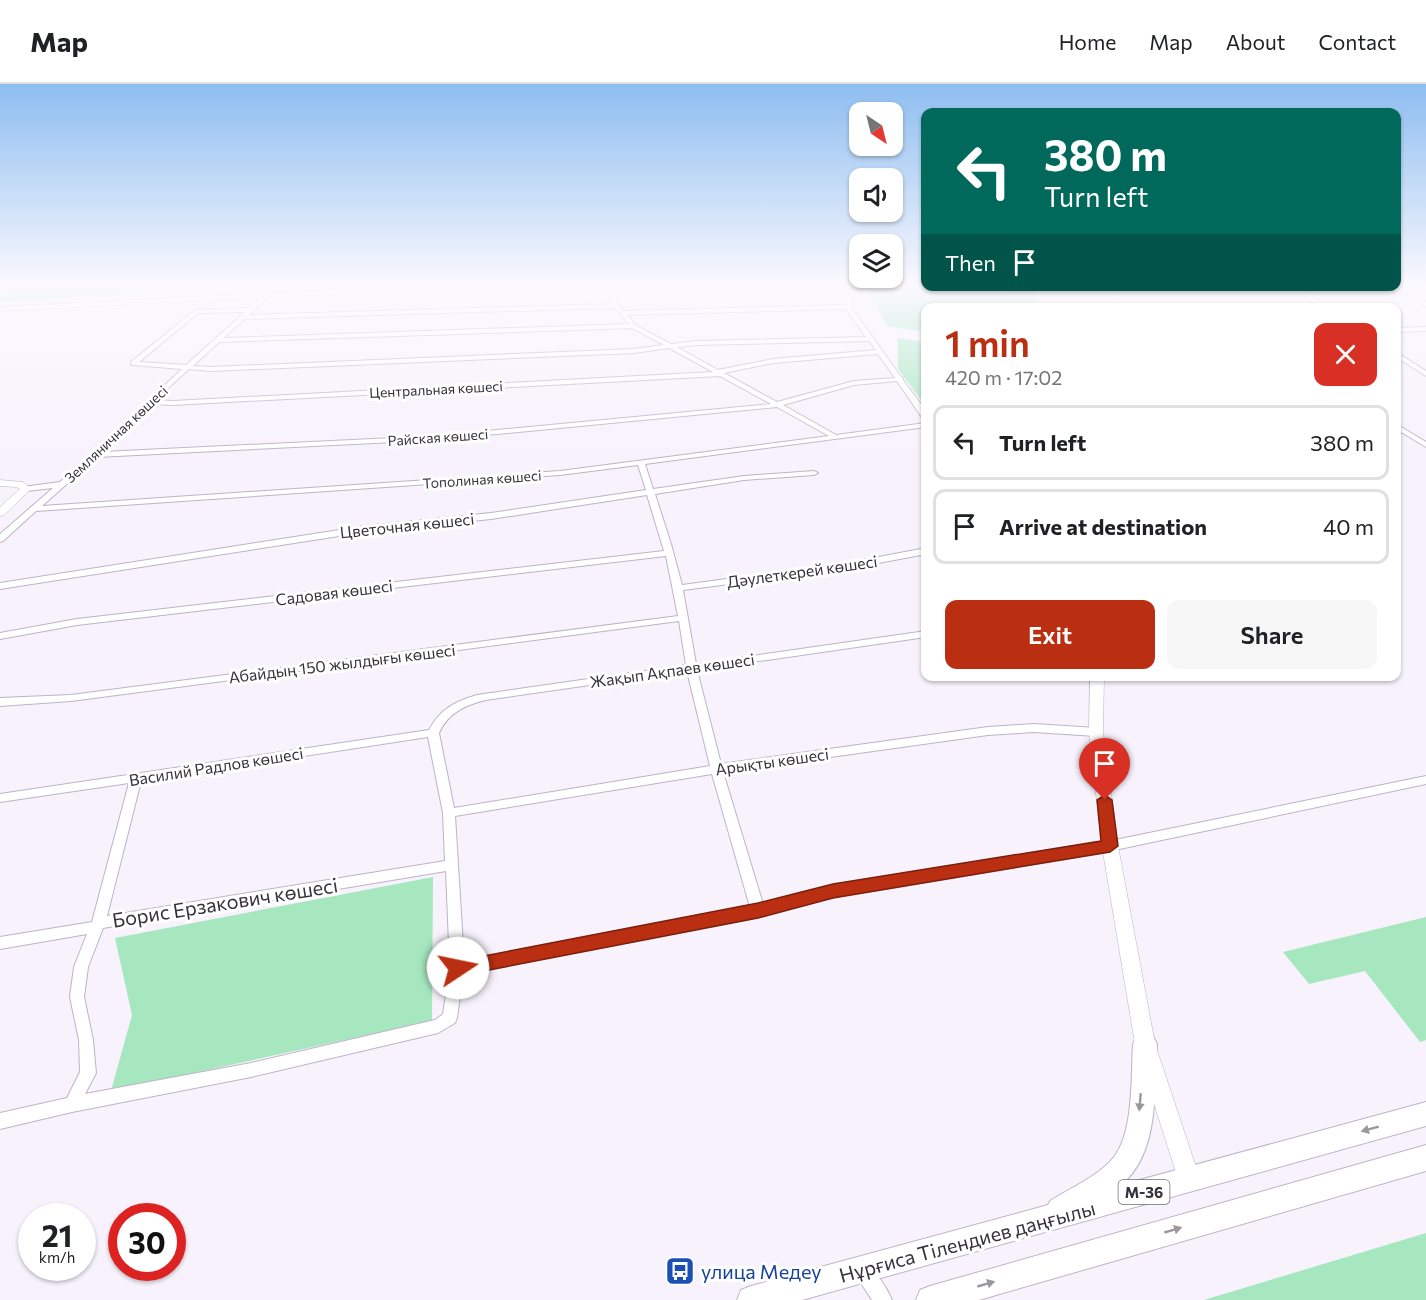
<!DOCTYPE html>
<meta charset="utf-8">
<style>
body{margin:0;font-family:Commissioner,sans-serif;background:#f6f6f6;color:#202124;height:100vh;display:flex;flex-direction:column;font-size:22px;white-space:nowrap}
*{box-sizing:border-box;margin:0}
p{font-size:20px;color:#757577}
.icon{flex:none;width:33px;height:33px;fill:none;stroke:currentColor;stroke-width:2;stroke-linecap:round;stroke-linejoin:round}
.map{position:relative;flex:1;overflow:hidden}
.drawer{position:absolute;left:921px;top:219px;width:480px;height:378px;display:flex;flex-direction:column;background:#fff;border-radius:12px;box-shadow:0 2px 4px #0004}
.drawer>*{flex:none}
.top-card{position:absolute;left:921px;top:24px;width:480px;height:183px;border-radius:12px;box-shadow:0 2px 4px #0004;background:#00695c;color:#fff;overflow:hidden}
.needle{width:39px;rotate:145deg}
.controls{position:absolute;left:849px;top:18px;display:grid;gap:12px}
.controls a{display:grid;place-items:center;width:54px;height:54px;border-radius:12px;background:#fff;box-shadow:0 2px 4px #0004;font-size:30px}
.speed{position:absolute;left:18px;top:1119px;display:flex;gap:12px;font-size:30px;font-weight:700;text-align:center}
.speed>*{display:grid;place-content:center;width:78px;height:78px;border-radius:50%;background:#fff;box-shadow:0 2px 4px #0004;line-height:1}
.speed small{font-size:15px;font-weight:400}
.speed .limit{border:9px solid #d22;background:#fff;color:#111}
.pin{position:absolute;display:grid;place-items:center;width:51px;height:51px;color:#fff;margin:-62px -26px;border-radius:50% 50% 50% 0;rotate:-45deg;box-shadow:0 0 6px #0007}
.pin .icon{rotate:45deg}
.me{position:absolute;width:66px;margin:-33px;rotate:79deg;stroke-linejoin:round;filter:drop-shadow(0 0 4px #0008)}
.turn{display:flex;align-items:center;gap:21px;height:126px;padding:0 24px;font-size:27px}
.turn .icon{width:78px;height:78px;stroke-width:2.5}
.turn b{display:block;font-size:42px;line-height:51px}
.then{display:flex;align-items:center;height:57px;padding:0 24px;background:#0003;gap:12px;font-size:22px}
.round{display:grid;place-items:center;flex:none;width:63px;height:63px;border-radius:12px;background:#f6f6f6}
.head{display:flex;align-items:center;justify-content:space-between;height:102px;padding:0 24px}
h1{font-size:36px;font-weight:600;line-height:45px;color:#ba2f11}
.primary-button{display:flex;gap:12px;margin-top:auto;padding:12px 24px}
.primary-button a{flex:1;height:69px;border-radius:12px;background:#ba2f11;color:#fff;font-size:24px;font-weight:600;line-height:69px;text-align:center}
.primary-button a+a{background:#f6f6f6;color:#202124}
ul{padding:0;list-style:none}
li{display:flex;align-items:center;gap:18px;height:75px;margin:0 12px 9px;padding:0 12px;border:3px solid #e0e0e0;border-radius:12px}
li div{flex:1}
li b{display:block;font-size:22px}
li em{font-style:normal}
header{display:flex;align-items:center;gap:36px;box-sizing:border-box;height:84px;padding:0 30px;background:#fff;border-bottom:2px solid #e0e0e0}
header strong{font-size:28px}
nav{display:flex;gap:33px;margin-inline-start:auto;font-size:21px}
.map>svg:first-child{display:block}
</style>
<header>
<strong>Map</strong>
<nav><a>Home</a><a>Map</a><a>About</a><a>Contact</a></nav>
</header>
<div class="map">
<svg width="1426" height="1216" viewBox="0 0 1426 1216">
<rect width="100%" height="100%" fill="#f7f2fc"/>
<path fill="#a6e7c0" d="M0 203H220L0 218Z
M866 203H1027L1046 223 926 224 925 248 888 242Z
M898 254 925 258V321L898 285Z
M433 793 432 937 111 1007 132 931 115 854Z
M1426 833V956L1420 958 1365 887 1309 900 1283 868Z
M1426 1149V1216H1204Z"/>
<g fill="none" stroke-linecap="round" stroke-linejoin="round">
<g stroke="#bfb2c9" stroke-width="2">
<path id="minor" d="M7 203H14L0 213V208Z
M273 203H279L249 231 612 220 608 209 612 203H618L614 209 618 220 624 227 846 221 847 218 837 203H843L853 218 851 223 901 293 903 294V296L926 327V335H923L897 297 854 301 783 321 836 351 926 339V343L645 380 653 405 744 392 814 387 818 389 814 391 744 396 655 410 671 460 682 501 852 478 926 464V470L852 484 683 506 696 580 926 547V553L697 586 721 680 988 643 1034 640 1096 644 1101 648 1096 652 1034 648 988 651 723 688 763 820 833 802 1110 757 1426 692V700L1110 767 833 812 758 832 463 889 457 934 455 939 438 949 251 993 72 1028 0 1045V1029L67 1014 80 988 79 956 70 913 74 883 87 850 0 865V853L92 838 129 699 0 718V710L429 646C440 625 456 617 477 611L686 581 679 537 71 617 0 622V614L71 611 678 532 666 472 77 541 0 555V549L77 535 664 467 647 411 491 435 365 448 0 505V499L365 442 491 429 646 406 638 381 560 391 36 427 3 457 0 458V450L53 404 26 407 22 405 23 403 60 398 182 285 133 281 131 280V278L195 226 249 224ZM615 224 629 240 223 254 245 235ZM846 225 866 253 697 257 671 260 635 241 627 231ZM245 228 186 281 139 278 198 229ZM632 244 664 261 634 265 211 283 193 282 219 258ZM869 257 876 266 773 275 718 286 677 263 697 261ZM669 264 713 288 173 317 155 316 189 285 211 287 634 269ZM878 270 895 294 854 297 777 318 724 289 773 279ZM720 292 771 320 435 352 102 368 151 320 173 321ZM777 323 829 352 560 387 42 422 97 373 435 356ZM687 587 710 682 454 724 439 649C448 629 465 621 486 616ZM428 653 443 729 445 777 107 832 141 697ZM712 690 750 823 464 877 455 732ZM446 787 450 884 443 930 435 936 251 979 85 1010 96 989 93 956 84 913 88 883 103 844Z
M1094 203H1100L1125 224H1118Z
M1292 203H1299L1328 224H1321Z
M1397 203H1404L1426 218V223Z
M1426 243V247L1396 248V244Z
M1396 268 1426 287V292L1396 273Z
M1396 340 1426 358V363L1396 345Z
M862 1178C874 1183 887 1204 892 1216H872L853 1187 856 1181Z"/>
</g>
<g stroke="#bfb2c9" stroke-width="1">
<path id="tertiary" d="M387 203H434L430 205 0 227V223Z
M0 396 23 398 31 405 4 431 0 432V423L20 405 16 403 0 402Z
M1090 592H1104L1103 648 1118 762 1155 960 1200 1095 1196 1102 1189 1106 1182 1102 1178 1095 1135 960 1102 762 1089 648Z"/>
</g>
<g stroke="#bfb2c9" stroke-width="2">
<path id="primary" d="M1145 949 1153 952 1157 960C1154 1005 1160 1069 1121 1101L1426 1018V1042L802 1216H737L741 1206 751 1202 1048 1121 1050 1117C1070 1104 1099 1092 1114 1073 1134 1047 1131 992 1133 960L1137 952Z
M1426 1061V1087L979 1216H916L920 1206 930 1202Z"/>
</g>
<use href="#minor" fill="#fff" fill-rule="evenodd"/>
<use href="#tertiary" fill="#fff" fill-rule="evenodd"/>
<use href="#primary" fill="#fff" fill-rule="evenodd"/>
</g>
<defs><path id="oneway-solid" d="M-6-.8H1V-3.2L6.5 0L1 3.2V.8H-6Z" transform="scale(1.5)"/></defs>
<g fill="#9a989c">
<use href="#oneway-solid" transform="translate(1140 1018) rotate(95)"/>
<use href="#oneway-solid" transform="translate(1370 1045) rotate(165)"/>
<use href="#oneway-solid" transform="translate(1173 1146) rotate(-16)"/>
<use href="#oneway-solid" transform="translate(986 1200) rotate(-16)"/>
</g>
<linearGradient id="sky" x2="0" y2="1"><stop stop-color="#8dbdf0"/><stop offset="0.54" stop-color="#fbf9fe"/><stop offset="1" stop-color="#fbf9fe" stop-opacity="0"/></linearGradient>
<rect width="1426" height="373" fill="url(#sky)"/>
<path fill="#ba2f11" stroke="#791f0b" stroke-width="1.5" d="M1105 711 1112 716 1118 762 1110 768 833 814 758 834 458 892 451 890 448 884 451 879 458 877 758 819 833 800 1101 757 1097 716Z"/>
<defs>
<g id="bus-square" transform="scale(1.5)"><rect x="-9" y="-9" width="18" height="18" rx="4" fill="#1a4fb4" stroke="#fff"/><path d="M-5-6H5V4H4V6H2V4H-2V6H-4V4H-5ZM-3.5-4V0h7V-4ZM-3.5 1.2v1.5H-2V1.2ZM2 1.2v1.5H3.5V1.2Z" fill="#fff"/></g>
</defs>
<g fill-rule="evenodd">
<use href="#bus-square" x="680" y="1187"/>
</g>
<g text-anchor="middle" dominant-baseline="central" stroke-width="6" stroke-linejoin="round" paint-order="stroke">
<g font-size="14" fill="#36313a" stroke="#fff">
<text transform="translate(436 305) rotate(-3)">Центральная көшесі</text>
<text transform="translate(116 350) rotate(-43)">Земляничная көшесі</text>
<text transform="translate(438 353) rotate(-4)">Райская көшесі</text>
<text transform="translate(482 395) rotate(-4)">Тополиная көшесі</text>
</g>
<rect fill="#fff" stroke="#726f75" stroke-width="1.5" x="1118.5" y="1096" width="51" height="24" rx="4.5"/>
<g font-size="15" font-weight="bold" fill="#36313a">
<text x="1144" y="1108">M-36</text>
</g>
<g font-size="16" fill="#36313a" stroke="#fff">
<text transform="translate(407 441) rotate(-6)">Цветочная көшесі</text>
<text transform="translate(802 487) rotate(-8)">Дәулеткерей көшесі</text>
<text transform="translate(334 508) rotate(-7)">Садовая көшесі</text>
<text transform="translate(342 579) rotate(-7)">Абайдың 150 жылдығы көшесі</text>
<text transform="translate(672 586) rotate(-8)">Жақып Ақпаев көшесі</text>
<text transform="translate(772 677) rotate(-8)">Арықты көшесі</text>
<text transform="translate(216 682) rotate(-9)">Василий Радлов көшесі</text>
</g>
<g font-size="20" fill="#36313a" stroke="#fff">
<text transform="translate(225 818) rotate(-9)">Борис Ерзакович көшесі</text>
<text transform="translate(967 1157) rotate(-15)">Нұрғиса Тілендиев даңғылы</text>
</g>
<g font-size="20" fill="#164399" stroke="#fff" text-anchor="start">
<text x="701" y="1187">улица Медеу</text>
</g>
</g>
</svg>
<div class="controls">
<a><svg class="needle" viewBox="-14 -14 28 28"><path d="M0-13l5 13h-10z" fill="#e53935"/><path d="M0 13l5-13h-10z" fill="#757577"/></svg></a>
<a><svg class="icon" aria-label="sound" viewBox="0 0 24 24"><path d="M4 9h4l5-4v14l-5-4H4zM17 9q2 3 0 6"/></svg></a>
<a><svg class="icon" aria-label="layers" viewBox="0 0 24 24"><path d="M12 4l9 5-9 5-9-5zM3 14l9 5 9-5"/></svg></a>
</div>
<div class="speed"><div>21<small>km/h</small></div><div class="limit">30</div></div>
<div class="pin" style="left:1105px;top:716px;background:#d93025"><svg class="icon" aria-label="arrive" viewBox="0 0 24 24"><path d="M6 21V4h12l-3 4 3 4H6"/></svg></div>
<svg class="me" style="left:458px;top:884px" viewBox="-20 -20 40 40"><circle r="19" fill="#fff"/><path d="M0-13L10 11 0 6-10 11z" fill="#ba2f11"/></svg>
<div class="top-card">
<div class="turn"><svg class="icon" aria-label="left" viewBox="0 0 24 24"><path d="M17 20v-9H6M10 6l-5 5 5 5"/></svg><div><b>380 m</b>Turn left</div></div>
<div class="then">Then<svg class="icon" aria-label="arrive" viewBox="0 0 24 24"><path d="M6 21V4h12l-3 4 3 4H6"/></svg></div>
</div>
<section class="drawer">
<div class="head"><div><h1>1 min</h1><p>420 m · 17:02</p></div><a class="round" style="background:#d93025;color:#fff"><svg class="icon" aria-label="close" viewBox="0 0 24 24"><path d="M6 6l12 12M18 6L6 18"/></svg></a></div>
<ul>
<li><svg class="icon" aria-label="left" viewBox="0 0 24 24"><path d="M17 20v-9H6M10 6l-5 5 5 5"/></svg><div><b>Turn left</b></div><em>380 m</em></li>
<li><svg class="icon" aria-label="arrive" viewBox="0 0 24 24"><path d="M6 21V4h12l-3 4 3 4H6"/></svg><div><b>Arrive at destination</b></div><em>40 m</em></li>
</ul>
<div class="primary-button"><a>Exit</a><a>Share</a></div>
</section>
</div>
